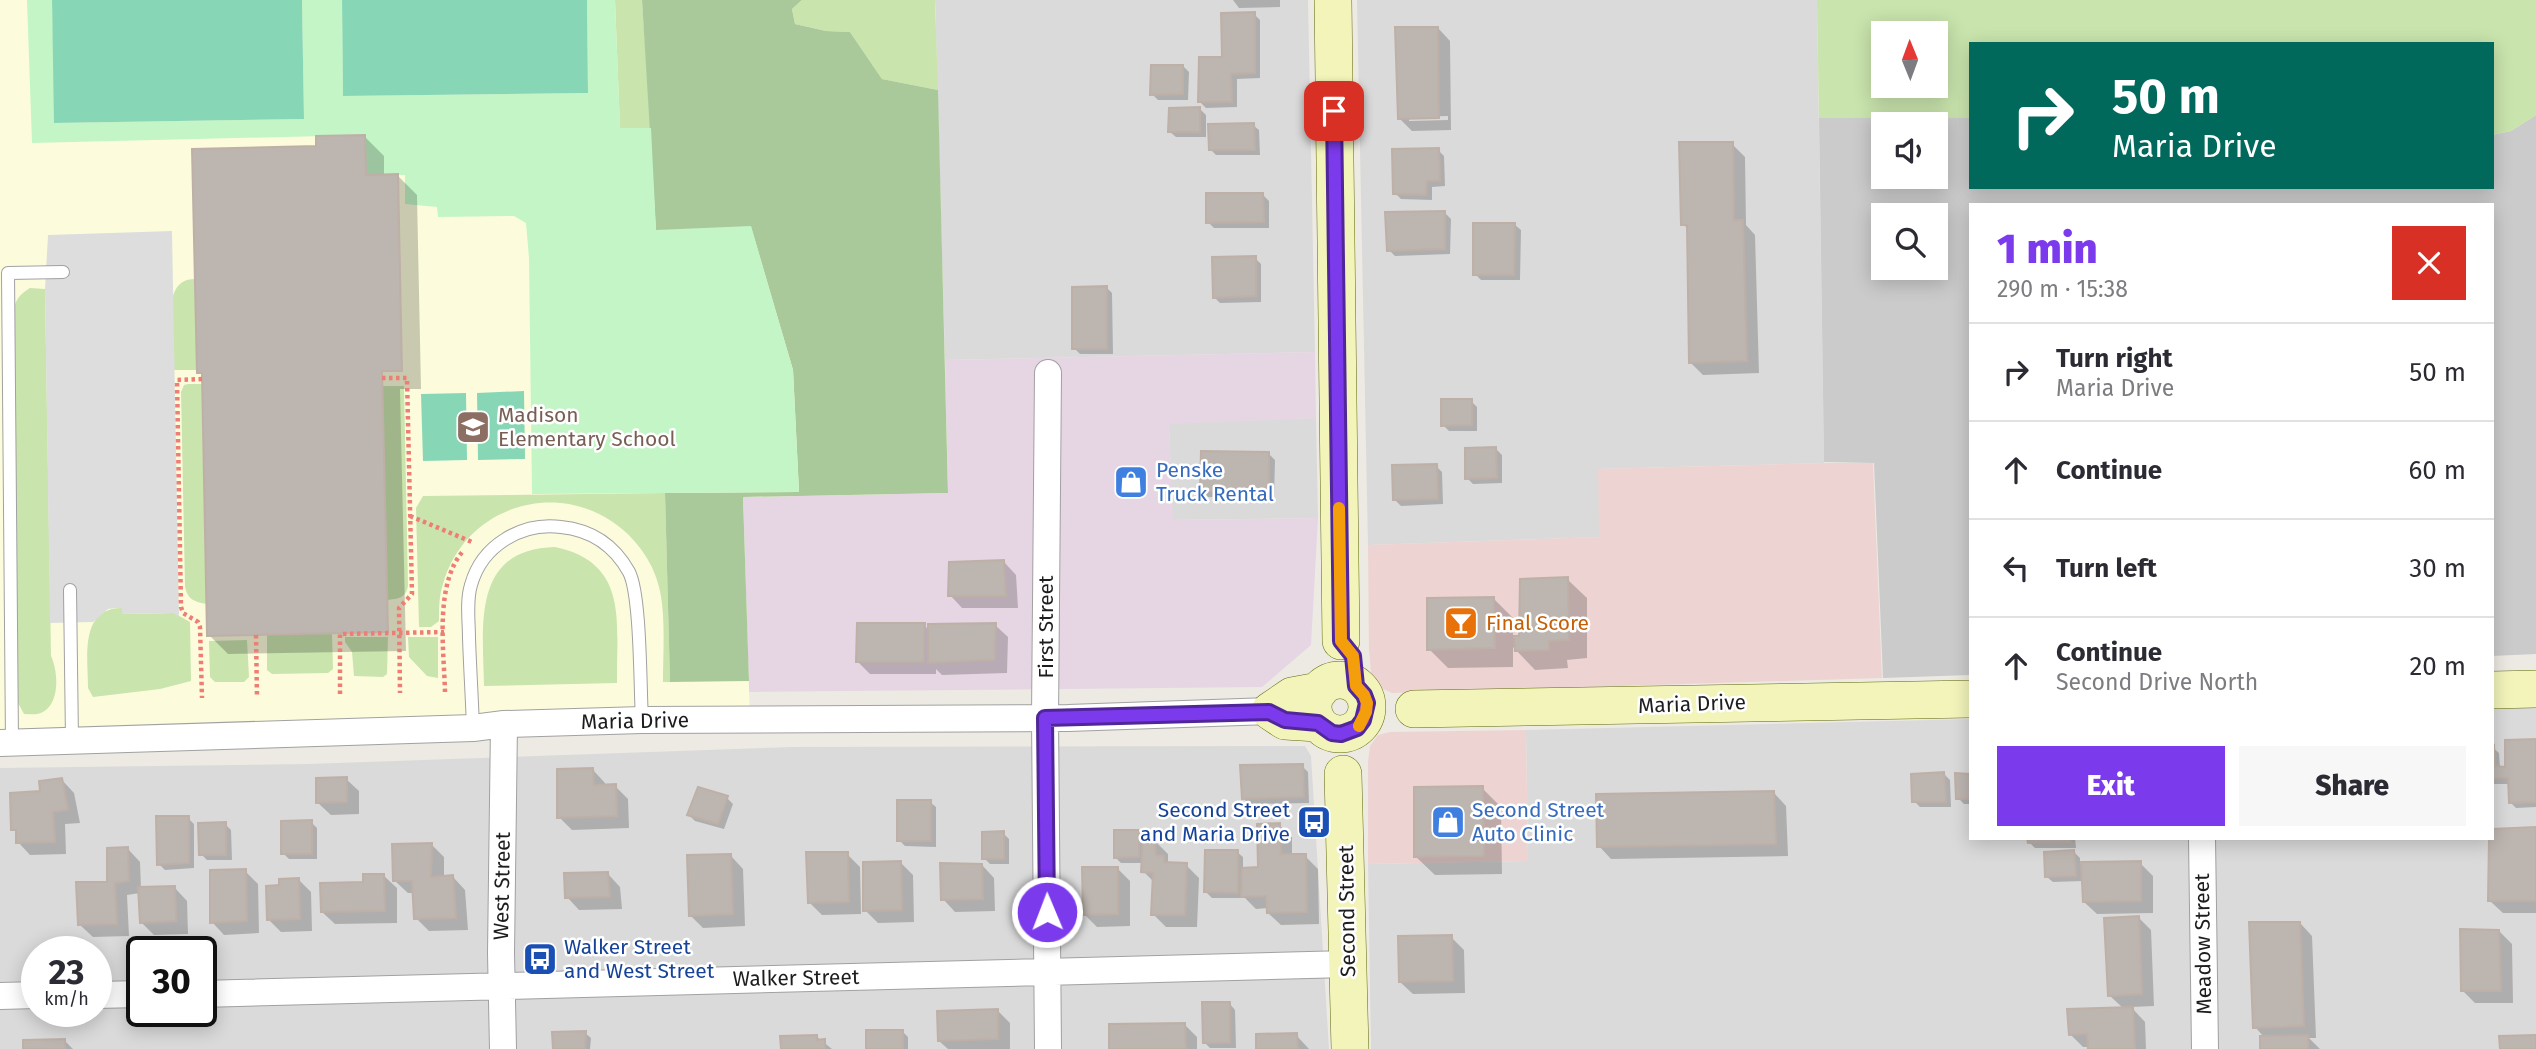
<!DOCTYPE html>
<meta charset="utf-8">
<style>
body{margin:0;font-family:"Fira Sans",sans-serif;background:#f7f7f7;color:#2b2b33;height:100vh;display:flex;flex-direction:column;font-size:26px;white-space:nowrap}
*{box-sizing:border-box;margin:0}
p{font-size:23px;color:#7c7c81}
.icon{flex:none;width:38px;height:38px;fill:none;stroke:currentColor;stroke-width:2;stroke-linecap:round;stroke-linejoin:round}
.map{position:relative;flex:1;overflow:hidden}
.drawer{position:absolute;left:1969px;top:203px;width:525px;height:637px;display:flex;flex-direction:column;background:#fff;border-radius:0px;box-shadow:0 4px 18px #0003}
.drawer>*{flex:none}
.hud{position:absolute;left:1969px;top:42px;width:525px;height:147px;border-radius:0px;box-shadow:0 4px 18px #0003;background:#00695c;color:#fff;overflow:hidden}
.needle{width:46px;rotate:359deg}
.tools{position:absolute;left:1871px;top:21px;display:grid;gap:14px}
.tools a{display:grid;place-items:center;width:77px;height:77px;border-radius:0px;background:#fff;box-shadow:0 4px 18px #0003;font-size:35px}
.speed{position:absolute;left:21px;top:936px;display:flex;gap:14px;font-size:35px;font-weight:700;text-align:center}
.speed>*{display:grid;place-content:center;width:91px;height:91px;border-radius:50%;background:#fff;box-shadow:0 4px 18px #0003;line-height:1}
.speed small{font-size:18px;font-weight:400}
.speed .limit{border:4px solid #111;border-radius:10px;background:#fff;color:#111}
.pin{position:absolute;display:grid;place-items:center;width:60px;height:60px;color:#fff;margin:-30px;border-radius:14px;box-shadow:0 4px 10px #0006}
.me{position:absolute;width:77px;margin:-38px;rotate:359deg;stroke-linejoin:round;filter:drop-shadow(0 0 5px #0008)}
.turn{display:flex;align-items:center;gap:24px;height:147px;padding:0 28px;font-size:32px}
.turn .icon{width:91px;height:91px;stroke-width:2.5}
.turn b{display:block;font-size:49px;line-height:60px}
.round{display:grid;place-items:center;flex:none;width:74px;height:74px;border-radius:0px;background:#f7f7f7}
.head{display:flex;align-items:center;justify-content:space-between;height:119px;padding:0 28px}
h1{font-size:42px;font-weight:800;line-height:52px;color:#7c3aed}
.action{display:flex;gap:14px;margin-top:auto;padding:14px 28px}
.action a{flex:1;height:80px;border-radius:0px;background:#7c3aed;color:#fff;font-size:28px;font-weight:800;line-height:80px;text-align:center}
.action a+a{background:#f7f7f7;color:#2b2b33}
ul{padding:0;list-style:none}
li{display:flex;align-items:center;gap:21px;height:98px;padding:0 28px;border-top:2px solid #e1e1e2}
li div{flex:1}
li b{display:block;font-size:26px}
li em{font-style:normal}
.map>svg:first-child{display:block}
</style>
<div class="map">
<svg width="2536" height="1049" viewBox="0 0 2536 1049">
<rect width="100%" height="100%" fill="#edeae3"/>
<path fill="#dbdada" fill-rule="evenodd" d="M935 0H1308L1315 352 945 360Z
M1357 0H1817L1824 463 1599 469 1600 537 1368 545Z
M1316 418 1318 518 1172 520 1169 423Z
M2536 705V1049H1371L1368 864 1528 861 1526 730 1970 719V838H2492V707Z
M1305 746 1311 756 1329 1049H0V768L308 764 792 747ZM37 952H96V1012H37ZM142 952H201V1012H142Z"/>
<path fill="#edd4d3" d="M1824 463H1873L1882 678 1392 693 1379 687 1371 673 1369 649 1368 545 1599 537 1598 469Z
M1526 730 1528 861 1368 864V762L1370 746 1378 735 1390 732Z"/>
<path fill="#e6d6e3" d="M1315 352 1316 418 1169 424 1173 520 1318 518 1311 645 1262 687 749 692 743 497 948 493 945 360Z"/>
<path fill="#fcfcdd" d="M0 0H935L948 493 743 497 750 720 0 742Z"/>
<path fill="#cbcbcb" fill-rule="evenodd" d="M2536 115V654L2492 656V205H1970V675L1883 678 1874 463 1824 462 1819 118H1970V187H2492V135L2511 131ZM1883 124H1936V177H1883ZM1883 215H1936V268H1883Z"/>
<path fill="#c9e4ad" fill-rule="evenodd" d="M615 0H642L651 128 620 129Z
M802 0H935L938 90 882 79 850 32 826 31 795 24 792 9Z
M1817 0H2536V115L2511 131 2492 135V44H1970V118H1819ZM1883 33H1936V86H1883Z
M195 279 197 370H173C173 354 168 305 174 293 178 283 185 279 195 279Z
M30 288 45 289 51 656C58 671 61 704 41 713 36 715 30 714 24 714L16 699 13 313C15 300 19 295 30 288Z
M188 384H202L207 604C194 602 187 599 185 586L181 392 184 385Z
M382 386H404L408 586C406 598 398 599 387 600Z
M665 493 670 682H663C663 653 666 614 659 587 654 565 639 543 622 529 560 477 465 505 443 584 439 596 439 608 439 621L431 627H419L416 508 423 496Z
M555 547C630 563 616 623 617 683L484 686C483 626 471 549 555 547Z
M122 608V614L174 613 190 622 191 681 160 689 93 697 88 688C88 658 79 608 122 608Z
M332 633 333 669 328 673 272 674 267 670V635Z
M345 637H388L387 674 383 677 354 676 352 652 345 642Z
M408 637H438V678L427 676 409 657Z
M247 640 249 677 244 682H215L210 677 209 641Z"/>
<path fill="#aac99b" d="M642 0H802L792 9 795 24 826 31 850 32 882 79 938 90 948 493 743 497 749 681 670 682 665 493 799 492 793 370 751 227 656 231Z"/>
<path fill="#c3f5c6" d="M27 0H52L55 123 304 119 302 0H342L343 96 588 93 587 0H615L620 128H651L656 230 751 226 793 370 799 492 532 494 529 258 526 223 514 216 438 217 437 207 405 204V175H366L365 135 32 143Z"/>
<path fill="#87d7b6" d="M52 0H302L304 119 54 123Z
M342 0H587L588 93 343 96Z
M524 391 525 459 478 460 477 393Z
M466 393 467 460 423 461 421 394Z"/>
<path fill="#ddd" d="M172 231 179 617 174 613 122 614V608H116L108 609 93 622 50 623 45 289 48 235Z"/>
<path fill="#0003" fill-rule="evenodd" d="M1233 0H1280V7L1239 8Z
M1254 14 1260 20V78L1237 79V107L1206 108 1200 102 1224 59Z
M1438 28 1450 41 1451 130 1412 131 1399 118ZM1448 116V120L1409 121V117Z
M1183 66 1189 72 1188 100H1158L1152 94Z
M1200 109 1206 115V137H1176L1170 132Z
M1253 125 1259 130 1260 155H1216L1210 149Z
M365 137 384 156V176H398L417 195 421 389H400L406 651 228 654 209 635 204 377 199 372 318 148Z
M1732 144 1745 157 1746 225 1755 235 1759 373 1703 375 1690 362 1689 230 1683 224Z
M1438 150 1444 156 1445 186 1432 187V200L1401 199 1395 193Z
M1263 195 1269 201V228H1214L1208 222Z
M1445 213 1451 219 1450 254 1395 256 1389 250Z
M1515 225 1521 230 1520 280H1481L1475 274Z
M1255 258 1261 264V302L1220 303 1214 297Z
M1106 287 1112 293 1113 354H1080L1074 348Z
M1471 401 1477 407V431H1449L1443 425Z
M1496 449 1502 455V483L1473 484 1467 478Z
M1269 454 1275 460 1274 498 1208 497 1202 491Z
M1436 466 1442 472 1443 504 1401 506 1395 500Z
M1004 562 1016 575 1018 608H962L950 595Z
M1567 579 1587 598V658L1567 660 1568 668 1535 670 1513 647V667L1448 668 1429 649 1494 599 1513 618V638H1521Z
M924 625 930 631 995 625 1008 637 1007 673 942 675 936 669V674H870L857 661Z
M2536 741V807L2516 808 2510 802V784H2492V747L2499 753 2500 768H2507Z
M1302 766 1308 772 1309 803 1249 804 1243 798Z
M593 770 605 783V786H615L628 799 629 828 572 830 559 817Z
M1944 774 1950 780 1951 807H1920L1914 801Z
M1957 775H1970V804H1964L1958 798Z
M346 779 359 791V814L331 815 318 803Z
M62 780 74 793 80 823 65 824 66 854 30 855 18 842 17 833 13 829 42 793Z
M1482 788 1501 807 1502 874 1435 875 1415 856Z
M1774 793 1786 806 1788 856 1611 859 1599 846Z
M727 798 733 804 724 829 695 821 689 815Z
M930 802 936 807V847L905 846 899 840Z
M188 818 194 824V868L165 870 159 864Z
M311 822 317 828V859H289L283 853Z
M225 824 231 830 232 860H207L201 854Z
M1279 825 1292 837V856H1305L1318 869 1319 924 1281 925 1268 913V908L1256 909 1245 898H1212L1206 892 1237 852 1243 857V870L1260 869Z
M2536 829V913H2503L2490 901 2492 830Z
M1139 832 1145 837V841H1155L1168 854V863L1186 865 1199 878 1197 927H1166L1153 914 1154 882 1143 871V863H1121L1115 857Z
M1003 833 1009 839V864H990L984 858Z
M2029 838H2075L2076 848H2035L2029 842Z
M432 845 444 857V878L453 877 465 890 468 930 429 931 416 918 414 893H408L395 881Z
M128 849 140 862 141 889 175 888 187 901 188 934 154 935 141 922 140 893 127 895 129 936 93 937 80 925Z
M2074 852 2080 858V864L2140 863 2153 876V913L2097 914 2084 902 2083 881 2053 882 2047 877Z
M847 854 860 867 861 914 822 915 809 902Z
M731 856 743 869 745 926 703 928 690 915Z
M900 862 913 875 914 922 878 923 865 910Z
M982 865 994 878 995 911 955 912 943 899Z
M1118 869 1130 881V926L1097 927 1084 914Z
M245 871 258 884 259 933 224 935 212 922Z
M608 874 620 887 622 909 579 910 567 897Z
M384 876 397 888V923L335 924 322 912 365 884Z
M298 879 311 892 312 931 281 932 269 920 281 887Z
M2138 917 2151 930 2154 1006 2131 1007 2145 1022 2146 1049H2089V1047H2083L2070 1034 2124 1009 2109 995Z
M2300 923 2312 936 2316 1038H2309L2320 1049H2262L2264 1037 2255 1027Z
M2499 931 2512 944 2513 1003H2475L2462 990Z
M1451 937 1464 950 1465 993 1413 994 1400 982Z
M1230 1004 1235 1010 1236 1048H1210L1204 1042Z
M997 1010 1010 1023V1049H948L939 1041Z
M1184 1024 1197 1037V1049H1111Z
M902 1031 908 1037V1049H868Z
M585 1033 591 1038 590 1049H555Z
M1296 1035 1309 1049H1258Z
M816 1036 832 1049H782Z
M64 1040 73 1049H25Z"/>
<path fill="#bdb5b0" stroke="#beb0a7" stroke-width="2" d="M1255 12V73L1231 74 1232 102H1198L1199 57H1222L1221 13Z
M1395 27H1438L1439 118 1398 119Z
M1151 65H1183V94L1150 95Z
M1200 107V132H1168L1169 108Z
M1254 123 1255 150H1209L1208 124Z
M365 135 366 175 398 174 402 371H382L388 632 207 636 202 373H197L192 149 316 146V136Z
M1679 142H1733L1734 220H1743L1747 361 1689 363 1687 225H1681Z
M1439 148 1440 181H1427L1426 195 1393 194 1392 149Z
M1206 193H1263L1264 222 1206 223Z
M1445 211V249L1387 251 1385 212Z
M1473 223H1515L1514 275H1473Z
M1256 256V296L1213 298 1212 257Z
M1107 286V349H1072V287Z
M1441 399H1472V425L1441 426Z
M1496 447 1497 478 1465 479V448Z
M1201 451 1269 452V493L1200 491Z
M1437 464 1438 499 1393 500 1392 465Z
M1004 560 1006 596H948L949 562Z
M1568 577 1569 640 1549 641V650L1515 651 1514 636H1519L1520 579Z
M1494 597 1495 648 1427 650V598Z
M857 623H925L924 662H856Z
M996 623 995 660 928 663V624Z
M2536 739V802L2509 803 2508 778H2492V746L2494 745 2495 766 2505 767V740Z
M1303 764 1304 797 1242 799 1240 765Z
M593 768 594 785 616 784 617 816 557 818V769Z
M1944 772 1946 802H1912L1911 774Z
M1955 773 1970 774V799H1956Z
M347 777V802L316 803V778Z
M62 778 68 810 53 812 55 842 16 843V830H11L10 793 40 791 39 781Z
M1483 786 1484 856 1414 857V787Z
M698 787 728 796 718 824 687 815Z
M1774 791 1776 844 1597 847 1596 794Z
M897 800H931V841H897Z
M156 816H189V863L157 865Z
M312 820V854H281V821Z
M226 822V855H199L198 823Z
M1280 823 1281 854H1306L1307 912 1267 913 1266 896 1241 897 1242 868 1258 867 1257 824Z
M2536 827V901H2488L2489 838H2492V829Z
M1114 830H1139V857L1114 858Z
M1004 831V859H982V832Z
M2027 838H2070L2071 842 2028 843Z
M1143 839 1155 840 1156 855 1164 856V862L1187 863 1185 915H1151L1153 873 1141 872Z
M432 843 431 877 453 875 456 918 414 919 412 881H393L392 844Z
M128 847 129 881 115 883 117 924 78 925 76 882H107V848Z
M1205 850H1238V893L1204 892Z
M2074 850 2076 876 2045 877 2044 852Z
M806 852H848L849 902 808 903Z
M731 854 733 914 689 916 687 855Z
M901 861 902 910 863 911V862Z
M2141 861V901L2083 902 2081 862Z
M940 863 982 864 983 899 941 900Z
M1082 867H1118V914L1083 915Z
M246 869 247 921 210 923V870Z
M608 872 610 897 565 898 564 873Z
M363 874H384L385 911 321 912 320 883 363 882Z
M299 878 300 919 267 920 266 886 279 885V879Z
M175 886 176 921 140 923 138 887Z
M2139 916 2142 994 2108 996 2104 918Z
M2249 922H2300L2304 1026 2253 1028Z
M2460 929 2499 930 2501 991H2461Z
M1452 935 1453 981 1399 982 1398 936Z
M1202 1002H1230V1043H1203Z
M2133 1007 2135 1049H2088L2087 1034 2069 1035 2067 1009Z
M998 1009V1039L938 1041 937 1011Z
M1185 1023 1186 1049H1109V1024Z
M866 1030H903V1049H866Z
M586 1031 585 1049H553L552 1032Z
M1297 1033 1298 1049H1256V1034Z
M817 1035V1040L825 1039V1049H781L780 1036Z
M2308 1035V1049H2260V1036Z
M2536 1035V1049H2500L2499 1036Z
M65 1039V1049H23V1040Z"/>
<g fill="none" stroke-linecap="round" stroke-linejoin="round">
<g stroke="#a1a1a1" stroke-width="14">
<path id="lane" d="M70 590 72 740
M473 728C472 698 470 668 469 638 469 621 466 601 471 585 482 545 522 522 561 527 591 530 614 545 629 572 641 595 640 689 642 720
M12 742 8 273 63 272"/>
</g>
<g stroke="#a1a1a1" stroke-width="28">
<path id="street" d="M1048 373 1045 718 1048 1049
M0 743 473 728 504 724 642 720 1068 718 1270 711
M2202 838 2205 1049
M201 994 1348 964
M96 995 142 994
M0 996 37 995
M503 1049 501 953 504 724"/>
</g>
<g stroke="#626a0d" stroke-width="38">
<path id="secondary" d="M1333 0 1341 641
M1313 707a27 27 0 1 1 54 0a27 27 0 1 1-54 0Z
M2492 690 2536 689
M1414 709 1970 699
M1318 723 1285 721 1270 711 1292 696 1319 691
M1343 774 1350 1049"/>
</g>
<path stroke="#ee7d73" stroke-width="4.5" stroke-dasharray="3.5 3.5" stroke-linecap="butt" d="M382 378H407L412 594 399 608 400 693
M202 379 177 380 181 607 183 613 198 622 200 627 202 698
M410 516 472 542
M256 635 257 697
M445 692C444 650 434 583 464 550
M340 694V634L444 632"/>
<use href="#lane" stroke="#fff" stroke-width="12"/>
<use href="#street" stroke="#fff" stroke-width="26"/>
<use href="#secondary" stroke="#f2f4ba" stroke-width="37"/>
</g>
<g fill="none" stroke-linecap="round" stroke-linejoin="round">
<g stroke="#51269a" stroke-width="18">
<path id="route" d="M1047 912 1045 718 1269 712 1285 720 1318 723 1332 733 1341 734 1357 728 1363 720 1367 703 1364 695 1356 686 1353 656 1341 641 1334 111"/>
</g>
<use href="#route" stroke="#7c3aed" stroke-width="12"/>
<path stroke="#f59e0b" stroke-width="12" d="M1339 508 1341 641 1353 656 1356 686 1364 695 1367 703 1366 712 1359 726"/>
</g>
<defs>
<g id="school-square" transform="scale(1.75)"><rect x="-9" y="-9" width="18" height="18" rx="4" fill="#8d6e63" stroke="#fff"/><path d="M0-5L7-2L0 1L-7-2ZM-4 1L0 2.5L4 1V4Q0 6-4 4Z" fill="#fff"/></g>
<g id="shop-square" transform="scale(1.75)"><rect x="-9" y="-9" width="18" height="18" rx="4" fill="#3f7fe0" stroke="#fff"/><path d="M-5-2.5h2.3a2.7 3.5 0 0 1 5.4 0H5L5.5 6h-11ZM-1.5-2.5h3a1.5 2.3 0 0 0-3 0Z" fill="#fff"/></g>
<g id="bar-square" transform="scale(1.75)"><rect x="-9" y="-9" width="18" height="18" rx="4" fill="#e8710a" stroke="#fff"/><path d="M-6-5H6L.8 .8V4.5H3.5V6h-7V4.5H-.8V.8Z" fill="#fff"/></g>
<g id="bus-square" transform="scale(1.75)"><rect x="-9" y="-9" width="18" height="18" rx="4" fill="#1a4fb4" stroke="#fff"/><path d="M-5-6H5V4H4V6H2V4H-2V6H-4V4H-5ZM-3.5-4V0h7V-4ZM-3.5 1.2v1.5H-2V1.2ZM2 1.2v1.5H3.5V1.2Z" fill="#fff"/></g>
</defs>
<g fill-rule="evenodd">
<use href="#school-square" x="473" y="427"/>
<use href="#shop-square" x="1131" y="482"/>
<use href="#bar-square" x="1461" y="623"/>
<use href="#bus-square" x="1314" y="822"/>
<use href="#shop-square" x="1448" y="822"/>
<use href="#bus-square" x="540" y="959"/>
</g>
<g text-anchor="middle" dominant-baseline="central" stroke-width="5" stroke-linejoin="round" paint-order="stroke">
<g font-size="21" fill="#785e54" stroke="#fff" text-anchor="start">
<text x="498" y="415">Madison<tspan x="498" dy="24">Elementary School</tspan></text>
</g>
<g font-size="21" fill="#366cbe" stroke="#fff" text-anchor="start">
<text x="1156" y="470">Penske<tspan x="1156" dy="24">Truck Rental</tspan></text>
<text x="1472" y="810">Second Street<tspan x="1472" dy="24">Auto Clinic</tspan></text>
</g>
<g font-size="21" fill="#c56008" stroke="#fff" text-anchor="start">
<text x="1486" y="623">Final Score</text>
</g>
<g font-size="21" fill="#1d1d1d" stroke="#fff">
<text transform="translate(1046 627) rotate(-90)">First Street</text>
<text transform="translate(1692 704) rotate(-2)">Maria Drive</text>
<text transform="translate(635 721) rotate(-1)">Maria Drive</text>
<text transform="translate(502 886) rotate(-89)">West Street</text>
<text transform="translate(1347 911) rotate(-91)">Second Street</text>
<text transform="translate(2203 944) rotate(-91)">Meadow Street</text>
<text transform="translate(796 978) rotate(-1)">Walker Street</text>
</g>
<g font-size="21" fill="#164399" stroke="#fff" text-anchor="end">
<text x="1290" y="810">Second Street<tspan x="1290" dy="24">and Maria Drive</tspan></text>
<text x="564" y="947" text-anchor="start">Walker Street<tspan x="564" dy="24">and West Street</tspan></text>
</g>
</g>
</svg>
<div class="tools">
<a><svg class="needle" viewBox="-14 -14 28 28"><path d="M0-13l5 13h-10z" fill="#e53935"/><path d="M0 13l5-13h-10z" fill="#7c7c81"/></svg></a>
<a><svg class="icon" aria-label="sound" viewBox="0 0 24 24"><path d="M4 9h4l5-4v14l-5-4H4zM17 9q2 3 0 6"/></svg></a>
<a><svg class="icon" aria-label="search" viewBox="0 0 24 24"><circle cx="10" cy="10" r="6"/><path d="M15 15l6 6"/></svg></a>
</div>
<div class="speed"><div>23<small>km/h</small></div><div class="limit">30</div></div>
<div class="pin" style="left:1334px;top:111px;background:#d93025"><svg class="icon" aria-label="arrive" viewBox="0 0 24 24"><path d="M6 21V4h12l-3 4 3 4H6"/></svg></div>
<svg class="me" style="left:1047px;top:912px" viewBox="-20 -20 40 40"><circle r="17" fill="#7c3aed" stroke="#fff" stroke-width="3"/><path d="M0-11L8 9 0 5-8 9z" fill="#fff"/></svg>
<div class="hud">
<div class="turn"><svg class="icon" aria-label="right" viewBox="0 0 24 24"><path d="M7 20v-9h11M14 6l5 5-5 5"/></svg><div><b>50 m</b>Maria Drive</div></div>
</div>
<section class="drawer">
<div class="head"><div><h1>1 min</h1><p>290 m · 15:38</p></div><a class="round" style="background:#d93025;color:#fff"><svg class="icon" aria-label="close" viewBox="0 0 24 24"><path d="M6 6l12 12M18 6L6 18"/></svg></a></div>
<ul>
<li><svg class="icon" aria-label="right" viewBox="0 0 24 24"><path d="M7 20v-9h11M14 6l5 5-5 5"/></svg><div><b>Turn right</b><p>Maria Drive</p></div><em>50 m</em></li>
<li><svg class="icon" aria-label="ahead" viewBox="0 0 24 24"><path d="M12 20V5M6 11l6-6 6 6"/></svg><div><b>Continue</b></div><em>60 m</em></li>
<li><svg class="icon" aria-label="left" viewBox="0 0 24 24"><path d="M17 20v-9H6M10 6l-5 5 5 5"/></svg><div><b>Turn left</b></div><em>30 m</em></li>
<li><svg class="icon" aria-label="ahead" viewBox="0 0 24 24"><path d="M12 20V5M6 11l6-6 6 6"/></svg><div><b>Continue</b><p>Second Drive North</p></div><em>20 m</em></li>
</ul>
<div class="action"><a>Exit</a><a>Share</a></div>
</section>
</div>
